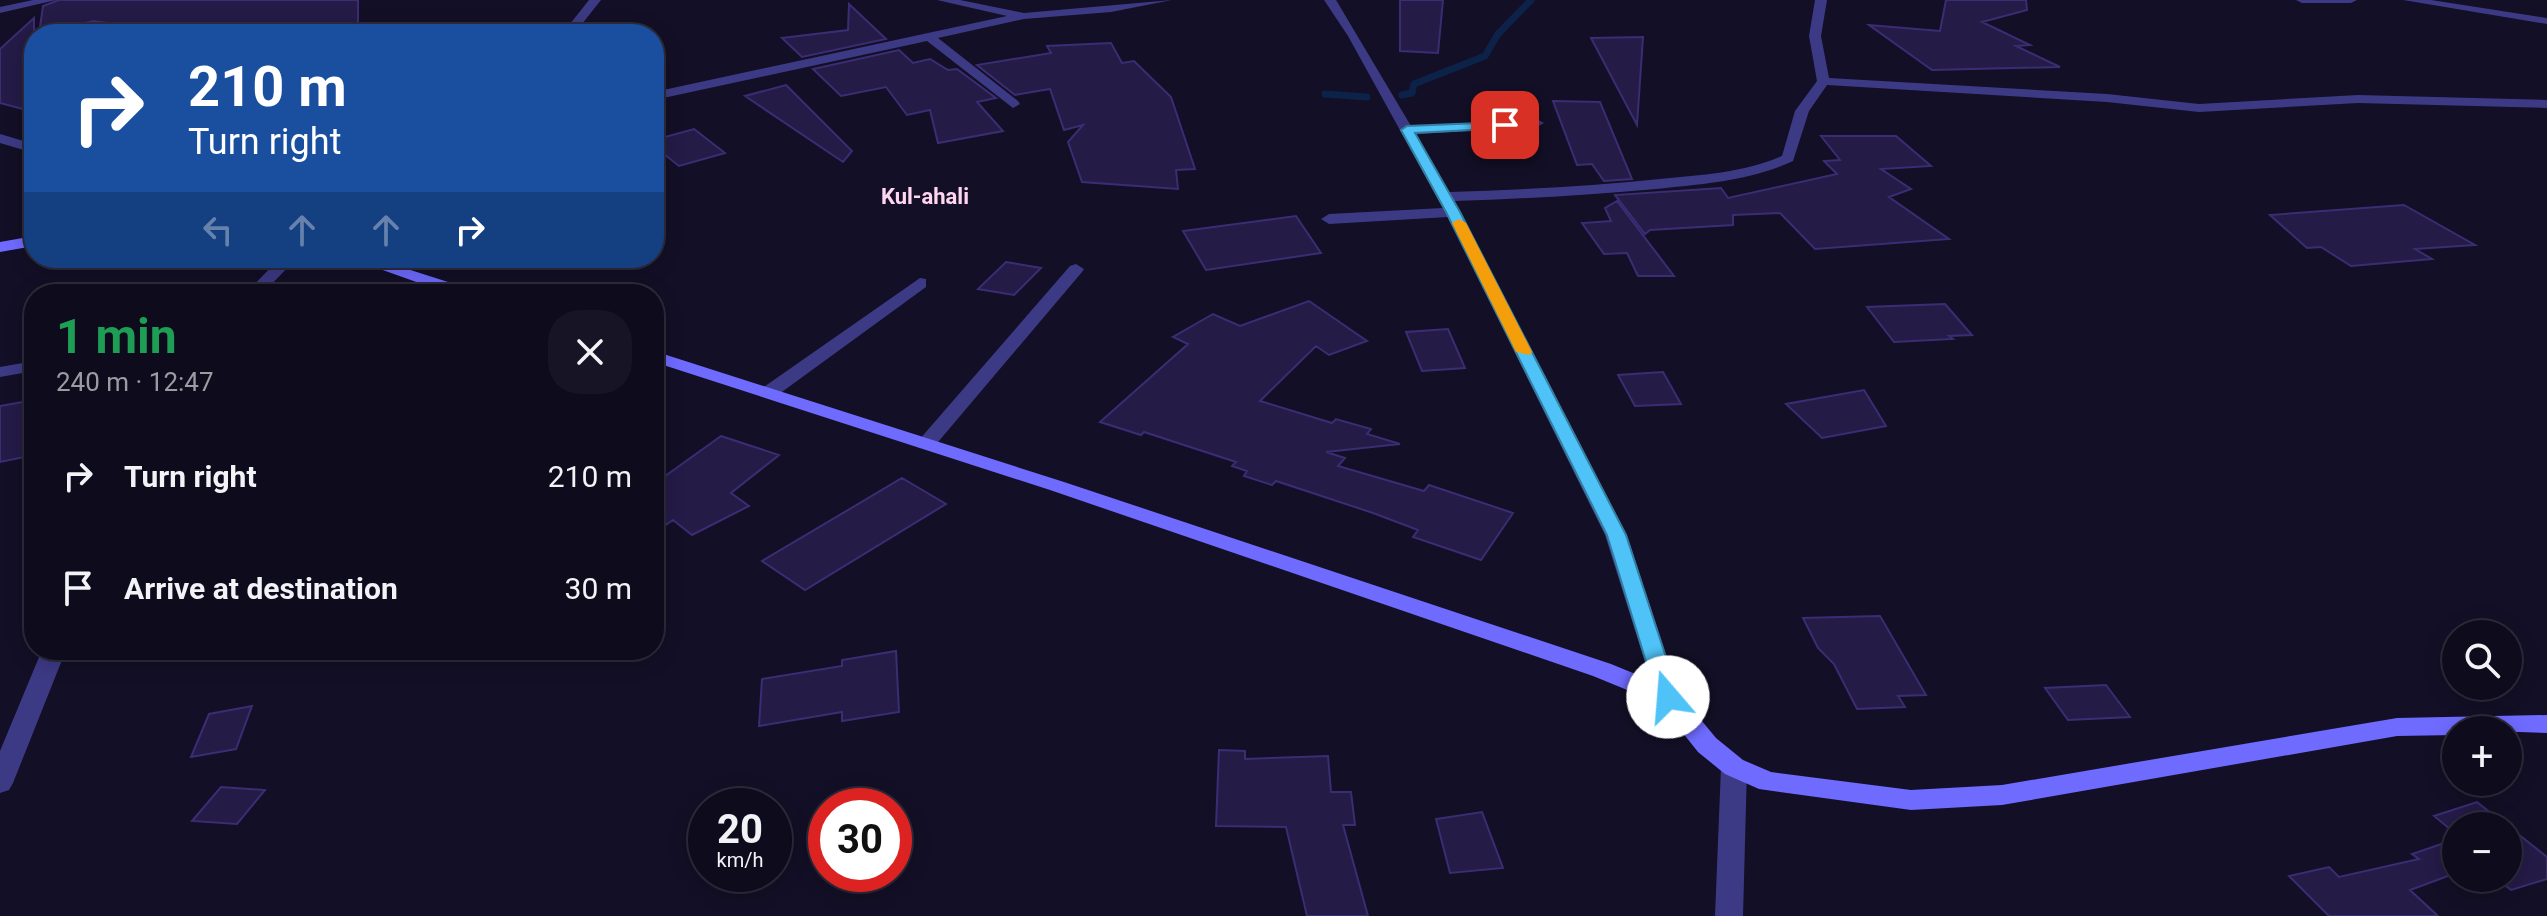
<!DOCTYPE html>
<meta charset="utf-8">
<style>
body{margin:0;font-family:Roboto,sans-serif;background:#171425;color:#f1f3f6;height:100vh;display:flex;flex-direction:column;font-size:30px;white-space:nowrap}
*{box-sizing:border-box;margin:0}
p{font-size:26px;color:#9b9ba3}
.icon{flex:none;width:44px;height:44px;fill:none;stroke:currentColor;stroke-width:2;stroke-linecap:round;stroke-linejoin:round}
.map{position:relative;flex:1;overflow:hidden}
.panel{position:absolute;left:24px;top:284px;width:640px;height:376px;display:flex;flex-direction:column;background:#0e0b1c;border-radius:32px;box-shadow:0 4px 20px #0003,0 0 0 2px #2e2b3b}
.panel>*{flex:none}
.banner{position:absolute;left:24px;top:24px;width:640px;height:244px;border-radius:32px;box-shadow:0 4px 20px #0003,0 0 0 2px #2e2b3b;background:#1a4fa0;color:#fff;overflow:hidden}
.tools{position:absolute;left:2442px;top:620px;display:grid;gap:16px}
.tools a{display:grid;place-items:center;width:80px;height:80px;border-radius:50%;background:#0e0b1c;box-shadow:0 4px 20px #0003,0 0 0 2px #2e2b3b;font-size:40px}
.speed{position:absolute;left:688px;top:788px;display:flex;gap:16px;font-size:40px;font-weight:700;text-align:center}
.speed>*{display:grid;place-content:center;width:104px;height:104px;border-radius:50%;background:#0e0b1c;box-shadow:0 4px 20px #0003,0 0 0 2px #2e2b3b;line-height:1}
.speed small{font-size:20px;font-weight:400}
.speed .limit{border:12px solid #d22;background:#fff;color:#111}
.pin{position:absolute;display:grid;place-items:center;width:68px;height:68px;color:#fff;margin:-34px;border-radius:16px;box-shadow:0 4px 12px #0006}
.me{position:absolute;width:88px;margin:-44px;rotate:342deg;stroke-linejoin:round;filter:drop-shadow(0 0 6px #0008)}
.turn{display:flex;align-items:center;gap:28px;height:168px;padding:0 32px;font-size:36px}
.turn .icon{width:104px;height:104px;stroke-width:2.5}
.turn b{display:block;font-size:56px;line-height:68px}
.lanes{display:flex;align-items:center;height:76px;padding:0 32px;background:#0003;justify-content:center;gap:40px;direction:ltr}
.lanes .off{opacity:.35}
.round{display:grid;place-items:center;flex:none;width:84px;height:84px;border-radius:32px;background:#171425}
.overview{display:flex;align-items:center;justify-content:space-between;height:136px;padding:0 32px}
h1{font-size:48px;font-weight:700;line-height:60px;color:#1e9e55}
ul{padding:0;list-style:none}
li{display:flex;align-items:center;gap:24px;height:112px;padding:0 32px}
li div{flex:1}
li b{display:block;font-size:30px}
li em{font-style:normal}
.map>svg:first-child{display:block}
</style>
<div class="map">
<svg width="2547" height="916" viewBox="0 0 2547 916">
<rect width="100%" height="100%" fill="#130f26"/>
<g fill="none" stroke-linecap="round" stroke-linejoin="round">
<path stroke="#0c2248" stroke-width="7" d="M1325 94 1367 97
M1402 95 1412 93 1414 84 1485 56 1498 34 1531 0"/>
</g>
<path fill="#241b47" stroke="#3b2d73" stroke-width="2" d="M59 0H358V26L213 29 199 34 140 27 118 34 115 24 93 21 39 34 43 6Z
M1400 0H1443L1438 53 1400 51Z
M1946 0H2026L2027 10 1982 22 2030 45 2016 46 2060 67 1932 70 1869 25 1940 31Z
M849 4 886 39 802 57 782 38 848 30Z
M34 18V112L0 103V49Z
M1643 37 1637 125 1591 38Z
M1111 43 1122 63 1134 61 1171 97 1195 169 1176 170 1178 189 1082 182 1068 142 1083 125 1064 130 1050 89 1015 95 977 65 1051 53 1047 46Z
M899 50 913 63 930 59 948 70 957 69 996 98 977 102 1003 131 938 143 930 110 907 115 886 87 841 96 813 69Z
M786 85 852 151 843 162 745 96Z
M1553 101 1600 102 1632 179 1604 181 1592 164 1577 165Z
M694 129 725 153 679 166 654 146V140Z
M1821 136H1896L1931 166 1881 169 1911 189 1889 197 1949 239 1815 249 1780 213 1733 215V225L1650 230 1645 234 1615 195 1721 188 1728 198 1837 174 1824 161 1840 160Z
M1617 201 1674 276H1638L1627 253 1604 254 1582 223 1611 221 1605 208Z
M2404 205 2475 245 2415 249 2432 259 2351 266 2321 247 2307 248 2270 215Z
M1296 216 1321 253 1206 270 1183 231Z
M1006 262 1041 268 1014 295 978 289Z
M1309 301 1367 341 1329 355 1316 346 1260 401 1332 423 1336 419 1371 429 1367 434 1400 444 1326 452 1345 458 1338 466 1424 491 1429 485 1513 513 1481 560 1413 537 1418 530 1373 513 1276 481 1272 485 1244 476 1247 471 1232 466 1236 462 1144 432 1141 435 1100 422 1188 344 1173 337 1213 314 1240 326Z
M1945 304 1972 335 1949 336 1953 339 1894 342 1867 307Z
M1448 329 1465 368 1422 371 1406 332Z
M1663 372 1681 404 1635 406 1618 375Z
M1864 390 1886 426 1822 438 1786 404Z
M34 400V455L0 462V406Z
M721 436 779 455 731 493 749 506 692 535 673 520 654 533V484Z
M902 478 946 504 805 590 762 561Z
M1880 616 1926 695 1898 696 1905 707 1857 709 1834 664 1818 648 1803 618Z
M896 651 899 712 842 721V712L759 726 762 679 842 666V660Z
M2106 685 2130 717 2068 720 2045 688Z
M252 706 236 749 191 757 209 714Z
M1219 750 1245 751V759L1328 756 1331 792H1351L1355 825H1343L1368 916H1307L1286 827 1216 826Z
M221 787 265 790 237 824 192 821Z
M2477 802 2507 826H2456V834L2434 816Z
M1482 812 1503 868 1450 873 1436 819Z
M2508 826 2547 857V879L2511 890 2496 878H2508Z
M2456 839V873L2410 890 2438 916H2329L2289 876 2329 867 2339 877 2419 859 2412 854Z"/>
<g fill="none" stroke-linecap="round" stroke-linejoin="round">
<path fill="#3d3a85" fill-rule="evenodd" d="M33 0H56L0 13V7Z
M589 0H601L574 34H562Z
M937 0H960L1024 13 1172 0 1111 12 1024 19 938 38 1018 101 1020 104 1013 108 927 41 654 100V92L1007 16Z
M1324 0H1336L1411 126 1537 119 1544 123 1537 127 1416 134 1449 192C1520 190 1590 186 1660 179 1702 175 1743 173 1782 156L1795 111 1817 81 1809 36 1815 0H1827L1821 36 1829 78 2107 94 2199 104 2358 95 2547 100V108L2358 103 2199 112 2107 102 1827 85 1809 111 1793 161C1750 181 1703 184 1656 189 1589 195 1522 199 1454 201L1627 535 1680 697 1677 703 1668 706 1659 703 1656 697 1605 535 1448 217 1329 224 1321 219 1329 214 1443 208 1348 36Z
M2296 0H2357L2351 3H2302Z
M2403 0H2431L2547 18V24Z
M0 134 34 144V153L0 143Z
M280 258H297L262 294H245Z
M1076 264 1084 269 1082 272 933 448H919L916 444 919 440 1070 266Z
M920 278 926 279V287L775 397H761L759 393 761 389Z
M34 361V371L0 377V367Z
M42 650H66L13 783 9 790 0 793V751Z
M1734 757 1743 760 1747 767 1743 916H1715L1721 767 1725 760Z"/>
<path fill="#6f6bff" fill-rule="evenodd" d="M34 236V246L0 252V242Z
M349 258H373L473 290 475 294H450Z
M654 351 1064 482 1611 664 1677 691 1716 738 1743 760 1771 772 1911 790 2002 785 2397 718 2547 715V733L2456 730V735L2397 736 2002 805 1911 810 1759 789 1725 774 1698 752 1659 703 1593 676 1050 490 654 362Z"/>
</g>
<path fill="#4fc3f7" stroke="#337fa1" stroke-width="2" d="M1505 122 1509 123V128L1415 133 1460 212 1626 535 1679 697 1668 705 1657 697 1607 535 1446 212 1401 130 1407 126Z"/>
<path fill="#f59e0b" d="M1459 219 1466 223 1532 352 1530 355 1516 352 1452 223Z"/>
<g text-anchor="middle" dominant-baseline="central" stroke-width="8" stroke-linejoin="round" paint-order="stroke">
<g font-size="22" font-weight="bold" fill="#ffd6f0" stroke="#130f26">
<text x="925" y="196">Kul-ahali</text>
</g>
</g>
</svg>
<div class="tools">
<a><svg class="icon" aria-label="search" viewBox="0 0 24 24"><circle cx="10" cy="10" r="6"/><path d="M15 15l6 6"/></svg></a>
<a>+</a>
<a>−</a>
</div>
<div class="speed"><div>20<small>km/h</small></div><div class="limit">30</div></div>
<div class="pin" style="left:1505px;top:125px;background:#d93025"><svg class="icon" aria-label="arrive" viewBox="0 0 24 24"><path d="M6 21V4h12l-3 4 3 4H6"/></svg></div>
<svg class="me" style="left:1668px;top:697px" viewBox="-20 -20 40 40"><circle r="19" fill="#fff"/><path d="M0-13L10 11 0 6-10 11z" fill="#4fc3f7"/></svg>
<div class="banner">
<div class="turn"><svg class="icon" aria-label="right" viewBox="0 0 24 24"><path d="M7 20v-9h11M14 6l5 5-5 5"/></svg><div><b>210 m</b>Turn right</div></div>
<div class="lanes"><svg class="icon off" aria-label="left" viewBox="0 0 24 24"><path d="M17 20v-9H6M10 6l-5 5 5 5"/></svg><svg class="icon off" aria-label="ahead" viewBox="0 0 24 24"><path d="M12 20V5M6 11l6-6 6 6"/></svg><svg class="icon off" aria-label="ahead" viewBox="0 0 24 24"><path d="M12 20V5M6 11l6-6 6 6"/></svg><svg class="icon" aria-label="right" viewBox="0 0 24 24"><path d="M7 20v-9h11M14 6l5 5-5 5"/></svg></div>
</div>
<section class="panel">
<div class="overview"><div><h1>1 min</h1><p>240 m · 12:47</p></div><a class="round"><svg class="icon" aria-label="close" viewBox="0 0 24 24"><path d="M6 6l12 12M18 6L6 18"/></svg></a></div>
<ul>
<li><svg class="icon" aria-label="right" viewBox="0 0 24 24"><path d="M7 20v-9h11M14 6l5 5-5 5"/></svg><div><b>Turn right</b></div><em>210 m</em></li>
<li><svg class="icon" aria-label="arrive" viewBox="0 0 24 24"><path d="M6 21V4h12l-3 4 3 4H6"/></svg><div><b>Arrive at destination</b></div><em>30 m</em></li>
</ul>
</section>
</div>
